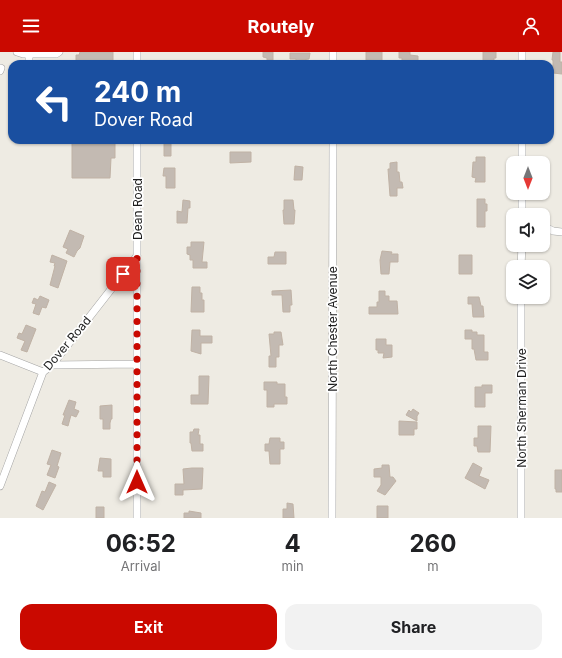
<!DOCTYPE html>
<style>
body{margin:0;font-family:Inter,sans-serif;background:#f2f2f2;color:#202124;height:100vh;display:flex;flex-direction:column;font-size:15px;white-space:nowrap}
*{box-sizing:border-box;margin:0}
p{font-size:13px;color:#757577}
.icon{flex:none;width:22px;height:22px;fill:none;stroke:currentColor;stroke-width:2;stroke-linecap:round;stroke-linejoin:round}
.map{position:relative;height:466px;overflow:hidden}
.panel{display:flex;flex-direction:column;background:#fff;flex:1}
.panel>*{flex:none}
.banner{position:absolute;left:8px;top:8px;width:546px;height:84px;border-radius:12px;box-shadow:0 1px 3px #0004;background:#1a4fa0;color:#fff;overflow:hidden}
.needle{width:26px;rotate:180deg}
.fabs{position:absolute;left:506px;top:104px;display:grid;gap:8px}
.fabs a{display:grid;place-items:center;width:44px;height:44px;border-radius:8px;background:#fff;box-shadow:0 1px 3px #0004;font-size:20px}
.pin{position:absolute;display:grid;place-items:center;width:34px;height:34px;color:#fff;margin:-17px;border-radius:8px;box-shadow:0 2px 6px #0006}
.me{position:absolute;width:44px;margin:-22px;rotate:0deg;stroke-linejoin:round;filter:drop-shadow(0 0 3px #0008)}
.turn{display:flex;align-items:center;gap:14px;height:84px;padding:0 20px;font-size:18px}
.turn .icon{width:52px;height:52px;stroke-width:2.5}
.turn b{display:block;font-size:28px;line-height:34px}
.eta{display:flex;justify-content:space-evenly;align-items:center;height:68px;text-align:center}
.eta b{font-size:24px;font-weight:700;line-height:28px}
.action{display:flex;gap:8px;margin-top:auto;padding:8px 20px}
.action a{flex:1;height:46px;border-radius:12px;background:#ca0900;color:#fff;font-size:16px;font-weight:700;line-height:46px;text-align:center}
.action a+a{background:#f2f2f2;color:#202124}
header{display:flex;justify-content:space-between;align-items:center;height:52px;padding:0 20px;background:#ca0900;color:#fff;font-size:18px;font-weight:700}
.map>svg:first-child{display:block}
</style>
<header><svg class="icon" aria-label="menu" viewBox="0 0 24 24"><path d="M4 6h16M4 12h16M4 18h16"/></svg>Routely<svg class="icon" aria-label="person" viewBox="0 0 24 24"><circle cx="12" cy="8" r="4"/><path d="M4 21q1-7 8-7t8 7"/></svg></header>
<div class="map">
<svg width="562" height="466" viewBox="0 0 562 466">
<rect width="100%" height="100%" fill="#eeebe3"/>
<path fill="#c3bab2" stroke="#c0b2a5" d="M80 0H113V12H76V3H79Z
M263 0H273V8H267V6L263 5Z
M366 0H382V9L366 8Z
M399 0H410V3L418 4V12L402 11V6H399Z
M483 0H496V6H494V10H483Z
M553 0H560V10H562V22L553 21V8H552Z
M290 1H310L309 7 296 9V7H290Z
M72 88H109V90H115V106H111L110 126H72Z
M164 88H171V104H164Z
M230 100H251V110L230 111Z
M476 105H485V130H475L476 126 472 125 473 110H476Z
M397 110V120H399L400 130H402L403 136H397V144H390L388 117H390V111Z
M295 114 303 115 302 128H294Z
M164 116H175V136H166V124H163Z
M477 147H485V152H487V159H485V175H477Z
M183 148 190 149V156H188L187 171H177V159L182 160Z
M284 148H293L294 158H295L294 172H284L283 158H284Z
M70 178 84 184 80 196 77 199 74 205 66 201 68 197 63 195Z
M191 190H204L202 210H207V216H193V208H190V203L187 202V195H191Z
M382 199 392 200 391 202H398V210H390L389 222H381L380 208Z
M275 200H286V212H268V205H274Z
M52 203 67 209 58 236 50 233 55 214H54L55 211 50 210Z
M459 203H472V222H459Z
M192 235H200V241H202V248H204V260H191Z
M291 238 292 253H290V260H283L282 243H272V239Z
M379 239H385V244H389V249H397L398 262H369V255H377V250H379Z
M40 244 49 248 46 256 42 255 39 263 33 261 36 252 32 251 34 246 38 248Z
M468 245H479L481 254H483L484 265H473L472 252H468Z
M26 273 36 277 27 300 21 298 25 289 17 286 19 281 22 282Z
M192 278H200V284H212V291H201V302L191 299Z
M465 278H472V280H477V283H484V300H488V308H476L474 297H472V287H465Z
M274 280H281L283 293H279V305H276V315H269V304H271L269 282H274Z
M376 287H386V293H392V305L383 306 384 301H378V298H376Z
M199 324H209L208 352H191V343H199Z
M264 330H277V332H285V345H287V352H274V355H267V338H264Z
M482 333H492V341H485V355H475V335H482Z
M69 348 76 350 74 357 79 359 76 365 71 363 68 374 62 372 65 363H63Z
M112 353V367H111L110 371V377H103V367H100V354Z
M413 357 419 361 417 364V369L406 363 409 358 411 360Z
M399 369 417 370V377H414V383H399Z
M478 374H491L490 400H478L477 394H474V386H478Z
M194 377H199L198 383H200V392H203V399H192L191 391H190V380H193Z
M270 386H280V390H284V397H280V412H270L269 399H265V392H269Z
M52 398 61 401 57 414 59 415 55 426 47 423 51 413 47 412Z
M100 406 111 407V425H103V419H98Z
M473 411 482 416 479 424 489 428 485 437 465 426Z
M382 413H389L390 425H393L396 429 385 443 377 439 381 433V425H374V417L382 416Z
M192 416H203L202 437 183 438V443H175V432H184L183 417Z
M555 418H562V440H556V437H555Z
M49 430 56 433 43 458 36 454 42 439 45 440Z
M287 451 293 452 294 466H283V457H287Z
M377 454H388V466H377Z
M96 455H104V466H96Z
M189 459 201 461V466H184V461H189Z"/>
<g fill="none" stroke-linecap="round" stroke-linejoin="round">
<g stroke="#a4a4a4" stroke-width="8">
<path id="minor" d="M17 0 23 2H56L59 0
M29 2V12
M137 12V0
M333 12V0
M522 12V0
M0 19 1 16
M522 111V88
M522 163V141
M543 174 553 179 562 180
M521 215 522 193
M0 303 43 320
M52 313 137 312
M0 434 43 320 52 313 137 204
M137 466V88
M332 466 333 88
M521 466V245"/>
</g>
<use href="#minor" stroke="#fff" stroke-width="7"/>
</g>
<g fill="none" stroke-linecap="round" stroke-linejoin="round">
<path stroke="#ca0900" stroke-width="7" stroke-dasharray="0 12.6" d="M123 222 137 204V430"/>
</g>
<g text-anchor="middle" dominant-baseline="central" stroke-width="3.5" stroke-linejoin="round" paint-order="stroke">
<g font-size="12" fill="#1d1d1d" stroke="#fff">
<text transform="translate(137 157) rotate(-90)">Dean Road</text>
<text transform="translate(332 277) rotate(-90)">North Chester Avenue</text>
<text transform="translate(67 291) rotate(-50)">Dover Road</text>
<text transform="translate(521 356) rotate(-90)">North Sherman Drive</text>
</g>
</g>
</svg>
<div class="fabs">
<a><svg class="needle" viewBox="-14 -14 28 28"><path d="M0-13l5 13h-10z" fill="#e53935"/><path d="M0 13l5-13h-10z" fill="#757577"/></svg></a>
<a><svg class="icon" aria-label="sound" viewBox="0 0 24 24"><path d="M4 9h4l5-4v14l-5-4H4zM17 9q2 3 0 6"/></svg></a>
<a><svg class="icon" aria-label="layers" viewBox="0 0 24 24"><path d="M12 4l9 5-9 5-9-5zM3 14l9 5 9-5"/></svg></a>
</div>
<div class="pin" style="left:123px;top:222px;background:#d93025"><svg class="icon" aria-label="arrive" viewBox="0 0 24 24"><path d="M6 21V4h12l-3 4 3 4H6"/></svg></div>
<svg class="me" style="left:137px;top:430px" viewBox="-20 -20 40 40"><path d="M0-17L14 15 0 8-14 15z" fill="#ca0900" stroke="#fff" stroke-width="4"/></svg>
<div class="banner">
<div class="turn"><svg class="icon" aria-label="left" viewBox="0 0 24 24"><path d="M17 20v-9H6M10 6l-5 5 5 5"/></svg><div><b>240 m</b>Dover Road</div></div>
</div>
</div>
<section class="panel">
<div class="eta">
<div><b>06:52</b><p>Arrival</p></div>
<div><b>4</b><p>min</p></div>
<div><b>260</b><p>m</p></div>
</div>
<div class="action"><a>Exit</a><a>Share</a></div>
</section>
